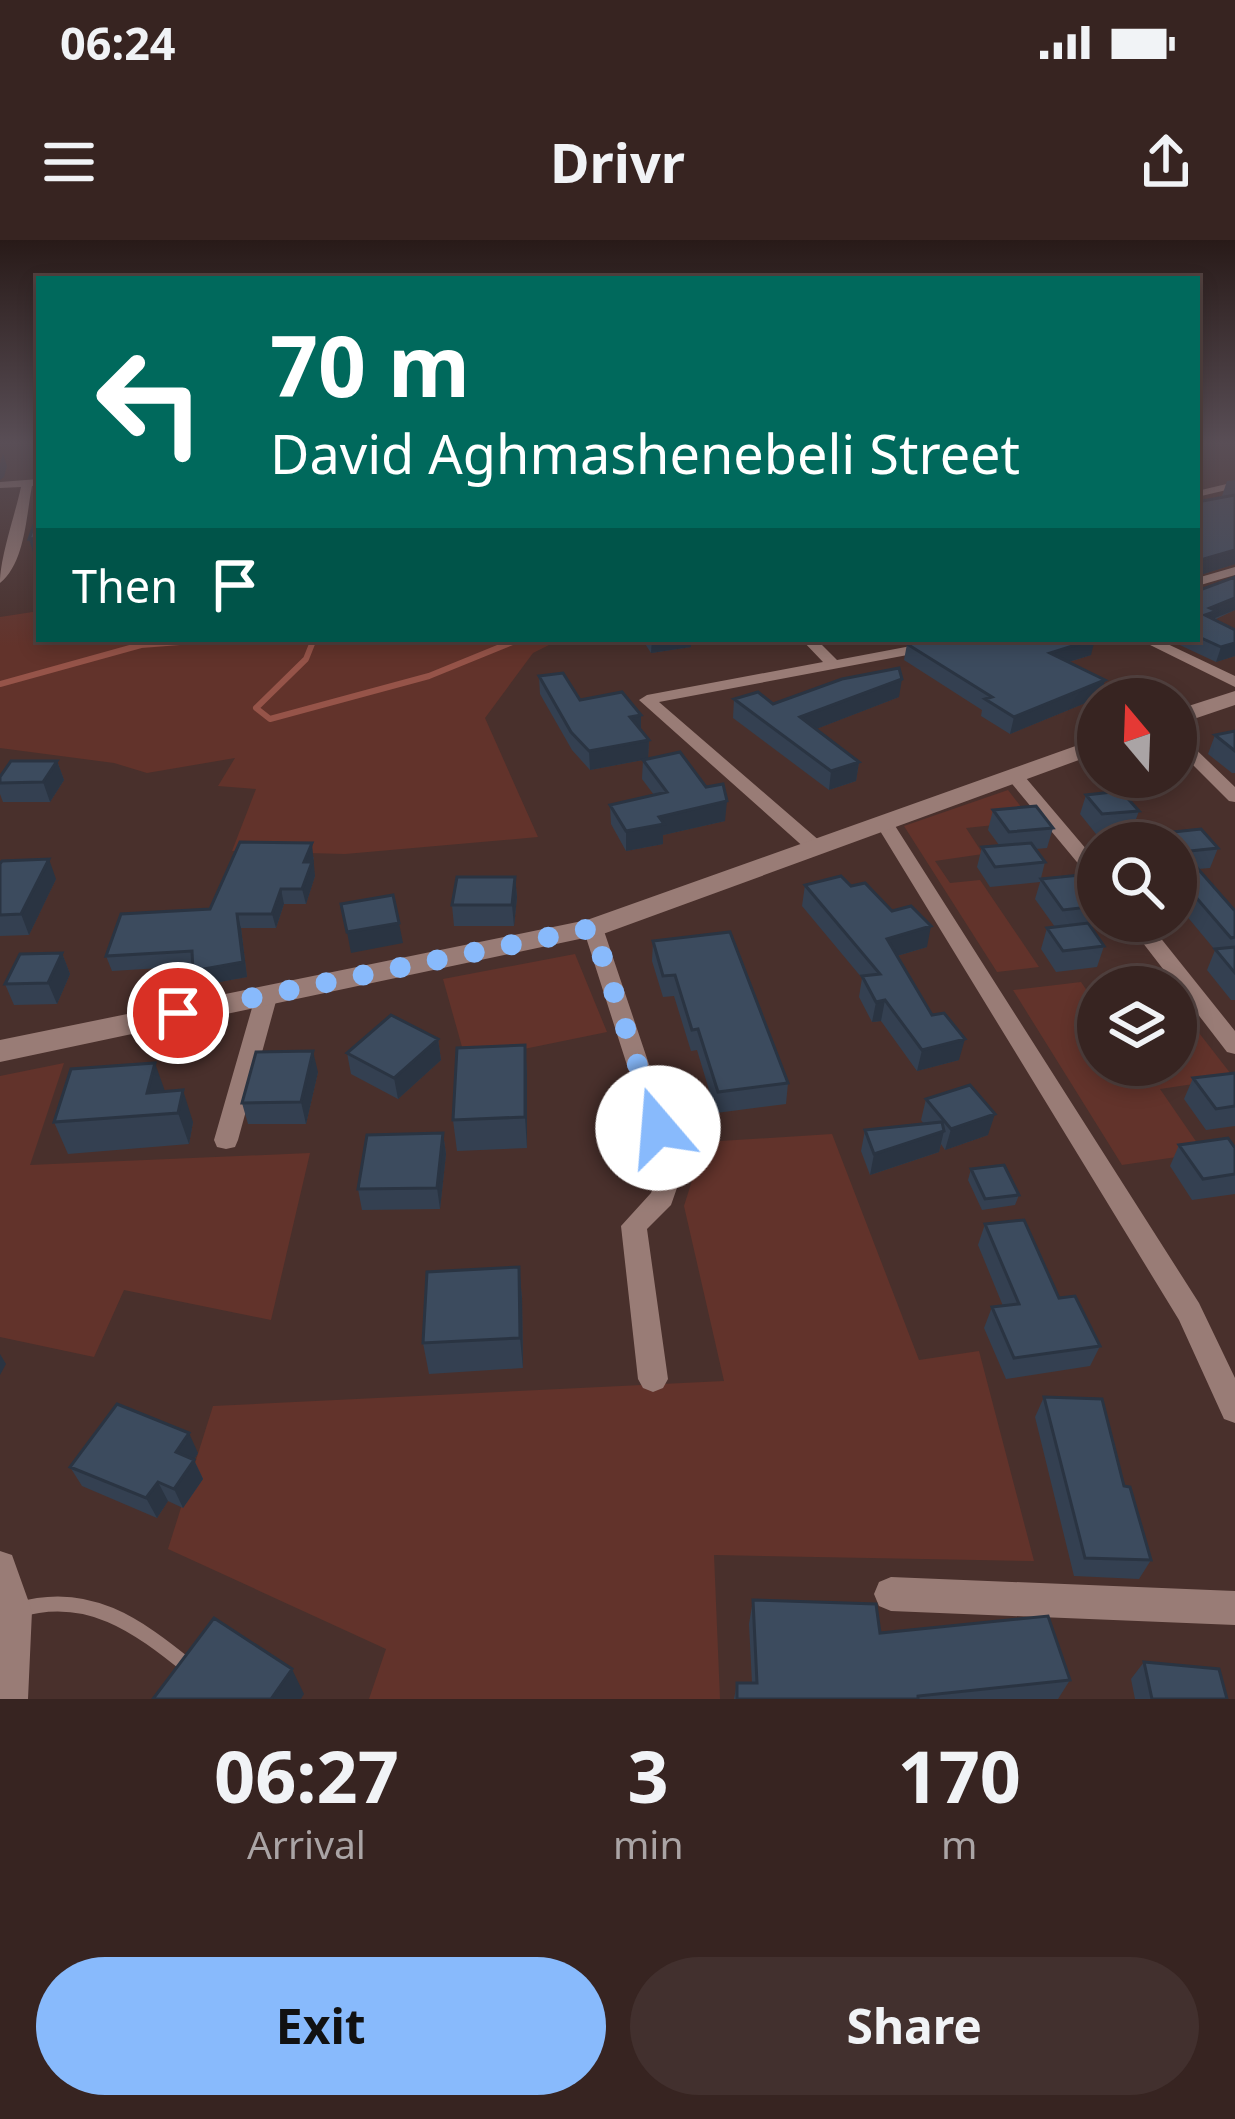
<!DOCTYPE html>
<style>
body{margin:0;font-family:"Noto Sans",sans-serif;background:#42302e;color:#f1f3f6;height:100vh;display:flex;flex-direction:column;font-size:45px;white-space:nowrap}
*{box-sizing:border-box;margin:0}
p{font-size:39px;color:#aaa4a5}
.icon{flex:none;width:66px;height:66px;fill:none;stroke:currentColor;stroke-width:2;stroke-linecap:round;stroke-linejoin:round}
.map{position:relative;height:1459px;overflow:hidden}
.drawer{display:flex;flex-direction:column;background:#372421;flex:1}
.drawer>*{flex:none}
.banner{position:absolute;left:36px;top:36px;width:1164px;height:366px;border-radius:0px;box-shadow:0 6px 18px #0003,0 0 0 3px #51413f;background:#00695c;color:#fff;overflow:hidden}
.needle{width:78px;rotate:341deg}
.tools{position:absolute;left:1077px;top:438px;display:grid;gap:24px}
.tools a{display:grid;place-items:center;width:120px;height:120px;border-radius:50%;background:#372421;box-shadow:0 6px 18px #0003,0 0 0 3px #51413f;font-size:60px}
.pin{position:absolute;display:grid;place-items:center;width:102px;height:102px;color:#fff;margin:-51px;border:6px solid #fff;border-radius:50%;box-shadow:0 3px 12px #0007}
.me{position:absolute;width:132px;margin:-66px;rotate:342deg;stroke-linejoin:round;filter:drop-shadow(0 0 9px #0008)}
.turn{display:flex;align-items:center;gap:42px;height:252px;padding:0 36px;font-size:54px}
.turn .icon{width:156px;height:156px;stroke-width:2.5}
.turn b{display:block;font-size:84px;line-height:102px}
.then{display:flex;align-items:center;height:114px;padding:0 36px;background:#0003;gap:24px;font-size:45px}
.eta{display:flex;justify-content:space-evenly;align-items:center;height:204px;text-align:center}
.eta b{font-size:72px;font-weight:700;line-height:84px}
.action{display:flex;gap:24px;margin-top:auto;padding:24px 36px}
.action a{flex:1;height:138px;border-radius:72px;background:#88bafc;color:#111;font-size:48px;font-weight:700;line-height:138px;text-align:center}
.action a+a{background:#42302e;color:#f1f3f6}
.status{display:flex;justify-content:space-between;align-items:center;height:84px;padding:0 60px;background:#372421;direction:ltr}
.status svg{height:33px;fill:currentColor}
header{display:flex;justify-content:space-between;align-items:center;height:156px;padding:0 36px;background:#372421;font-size:54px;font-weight:700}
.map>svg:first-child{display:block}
</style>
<div class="status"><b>06:24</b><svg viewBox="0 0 49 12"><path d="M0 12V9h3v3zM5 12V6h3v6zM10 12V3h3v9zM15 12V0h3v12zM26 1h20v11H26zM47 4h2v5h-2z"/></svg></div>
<header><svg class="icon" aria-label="menu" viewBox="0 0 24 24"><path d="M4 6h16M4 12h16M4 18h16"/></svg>Drivr<svg class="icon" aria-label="share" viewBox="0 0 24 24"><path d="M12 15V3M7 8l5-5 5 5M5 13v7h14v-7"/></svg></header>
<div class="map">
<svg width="1235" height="1459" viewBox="0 0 1235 1459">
<rect width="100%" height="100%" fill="#49302c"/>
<path fill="#62332b" d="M39 371V399H561L533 413 485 478 538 597 345 614 232 611 256 549 218 546 235 518 147 533 114 523 0 508V377Z
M1008 550 1032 581 966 588 983 614 935 621 950 643 980 640 1039 727 997 732 904 586Z
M575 714 607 792 466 821 443 739Z
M1081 742 1098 767V825H1176V791L1196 789 1234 838 1160 849 1204 913 1122 925 1013 750Z
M64 823 30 925 310 913 271 1080 124 1050 94 1117 0 1097V836Z
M832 894 919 1120 979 1111 1034 1321 714 1315 720 1459H369L386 1409 168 1309 213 1166 724 1141 684 966 704 902Z"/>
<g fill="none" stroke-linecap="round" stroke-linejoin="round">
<path stroke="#965449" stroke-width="6" d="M314 399 306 419 256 468 270 479 429 436 520 399
M0 444 141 405 219 399"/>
<path stroke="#997c76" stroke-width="15" d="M18 1370C88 1349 137 1385 190 1428"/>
<path fill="#997c76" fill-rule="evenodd" d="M39 239V245L32 246C26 277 25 323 0 343 0 317 15 275 21 247L0 248V242Z
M1235 242V248L1197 257V251Z
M1235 327V335L1197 346V338Z
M801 399H816L837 420 948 399H978L971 403 659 462 821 602 823 606 821 610H807L639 460 647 455 823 422Z
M1138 399H1157L1235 436V447Z
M1176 494 1182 496 1235 547V562L1229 561 1176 508Z
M1014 530 1020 531 1098 623V641L1091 639 1008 539 1005 535Z
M883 576 892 581 1199 1063 1235 1138V1183L1224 1179 1179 1080 874 581Z
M1126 681H1147L1235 791V814L1227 812Z
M593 682 603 688 684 928 671 965 647 989 668 1139 663 1148 653 1152 643 1148 638 1139 621 986 651 953 660 928 583 688Z
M267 747 278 754 238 900 235 907 226 909 217 907 214 900 256 754Z
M0 1311 12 1315 32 1371 28 1459H0Z
M891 1337 1235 1351V1385L891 1371 879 1366 874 1354 879 1342Z"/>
<path fill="#997c76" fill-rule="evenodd" d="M1235 451V465L1176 485V470Z
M1098 498V513L603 694 0 822V800L587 680Z"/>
</g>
<path fill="#344051" d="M1235 240V324L1197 336V262L1225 257 1222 256 1227 241Z
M1235 337V370L1214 380 1235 390V416L1216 422 1167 399H1197V351Z
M642 399H691V407L651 413Z
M907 404 1091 415 1069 422 1105 440 1100 457 1010 494 981 476 982 470 904 420Z
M539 436 580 460 641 475V490L649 500 648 519 590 530 572 510 540 454Z
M899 457 816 489 859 522 856 541 829 550 733 478 734 459 773 464Z
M1235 491V533H1232L1208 514 1215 495Z
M643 520 725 581 663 595V604L626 611 611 584 610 565 654 555 642 539Z
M57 521 64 540 50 562H3L0 554V537Z
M1086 555 1139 571 1132 590 1096 594 1080 574Z
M993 570 1053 588 1047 608 1036 609 1045 622 1040 642 990 647 977 627 982 607 999 605 988 590Z
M1164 593 1218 608 1210 628 1198 629 1235 671V760H1231L1207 730 1215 710 1180 668 1176 669V603H1161Z
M314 617 312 623 315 636 306 664H284L276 688H241L247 737 197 746 193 726 112 731 106 716 210 669Z
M0 624 56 639 29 695 0 696Z
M515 637 517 657 514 686H454L452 665Z
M1041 639 1098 659V679L1096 686H1090L1104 706 1097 727 1056 732 1041 709 1047 688 1055 687 1035 659Z
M805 645 851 646 927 707 897 716 959 820 917 831 881 781 872 782 859 757 862 738 802 666Z
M653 701 788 843 786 864 716 873 697 810 691 811 674 756 663 757 652 721Z
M62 713 70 734 57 764 14 765 5 744Z
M1176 749 1183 758 1176 776Z
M438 799 441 820 398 859 351 834 347 813Z
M525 805 527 836V908L457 911 453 880Z
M318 832 306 884H248L242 863Z
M1235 833V886L1206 890 1184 859 1193 838Z
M165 852 193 882 189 904 68 914 54 882Z
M926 859 988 895 945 910 941 904 939 912 870 935 861 911 865 890 924 884 921 880Z
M443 893 446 914 440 969 362 970 358 949Z
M1179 905 1235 908V954L1192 960 1170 926Z
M971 929 1019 955 1015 965 982 970 968 940Z
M985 984 1100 1106 1090 1126 1006 1139 984 1088 992 1067 1003 1066 978 1005Z
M519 1027 522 1058 523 1128 429 1134 423 1103Z
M1044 1157 1124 1246 1151 1320 1139 1339 1074 1336 1035 1177Z
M198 1213 194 1220 203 1239 183 1268 168 1261 157 1278 82 1246 70 1227Z
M753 1360 880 1393 1070 1440 1058 1459H734L737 1443H752L749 1384Z
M1144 1422 1227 1459H1135L1131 1439Z"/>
<path fill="#2a3442" d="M3 213 7 226 4 237 0 240V224Z
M39 298V312H33L29 299Z
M1235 310V324L1197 336V321Z
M1235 358V370L1215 378 1213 385 1201 389 1210 368Z
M652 399H691V407L651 413Z
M1095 399 1091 415 1046 429 1050 413Z
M1235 403V416L1216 422 1221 407Z
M902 439 899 457 798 496 800 477Z
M1105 440 1100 457 1010 494 1014 477Z
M641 475V493L630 477Z
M649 500 648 519 590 530 589 511Z
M57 521 64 540 50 562 43 542Z
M859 522 856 541 829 550 831 531Z
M727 561 725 581 663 595V604L626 611V591L659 577Z
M312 603 315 636 306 664 302 649 304 622Z
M49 619 56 639 29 695 21 674Z
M515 637 517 657 514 686 512 665Z
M281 649 284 664 276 688 272 674Z
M237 674 241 688 247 737 197 746 193 731Z
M399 683 403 703 351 713 347 692Z
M931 686 927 707 883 720 887 699Z
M62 713 70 734 57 764 48 743Z
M885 760 881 781 872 782 876 762Z
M438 799 441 820 398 859 394 838Z
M965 799 959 820 917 831 922 810Z
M525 805 527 836V908L525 877Z
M313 811 318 832 306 884 301 862Z
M155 823 166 854 147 853Z
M183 850 193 882 189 904 178 873Z
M995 874 988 895 945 910 951 889Z
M944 891 939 912 870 935 874 914Z
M443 893 446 914 440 969 437 948Z
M519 1027 522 1058 523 1128 520 1098Z
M0 1114 6 1124 0 1135Z
M189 1193 198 1213 194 1220 203 1239 183 1268 174 1249 176 1212Z
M158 1242 168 1261 157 1278 146 1258Z
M292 1429 304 1454 301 1459H271Z"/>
<path fill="#3c4b5e" stroke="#2a3442" stroke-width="3" d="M1235 255V310L1197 321V262Z
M39 271V298L29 299Z
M1235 337V358L1210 368 1217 371 1205 375 1235 390V403L1221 407 1197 396V351Z
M929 399H1095L1050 413 1105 440 1014 477 985 459 992 457 907 404Z
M899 428 902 439 800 477 859 522 831 531 734 459 758 452 773 464 842 439Z
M563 433 580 460 622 452 641 475 630 477 649 500 589 511 571 492 539 436Z
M1235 491V511L1215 495Z
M680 512 706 547 723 544 727 561 659 577 664 584 626 591 610 565 667 552 643 520Z
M11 521H57L43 542 0 543V537Z
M1121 551 1139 571 1102 574 1086 555Z
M1036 566 1053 588 1009 592 993 570Z
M1201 589 1218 608 1181 612 1176 606V603H1173L1164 593Z
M240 602 312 603 304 622H312L302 649H281L272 674H237L243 722 193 731 192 711 106 716 121 674 210 669Z
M1031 603 1045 622 995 627 982 607Z
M1184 613 1235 671V697L1231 698 1188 648 1176 649V620Z
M49 619 21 674 0 675V624L2 621Z
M1080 635 1098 659V666L1063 670 1041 639Z
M841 636 851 646 865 643 892 671 911 666 931 686 887 699 932 775 944 773 965 799 922 810 885 760 876 762 862 736 880 734 805 645Z
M457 637H515L512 665H452Z
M393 655 399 683 347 692 341 664Z
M1088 683 1104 706 1063 711 1047 688Z
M730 692 788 843 718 852 698 789 692 790 675 735 663 736 653 701Z
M1235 707V733L1215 709Z
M62 713 48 743 5 744 20 714Z
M1164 733 1175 747H1128L1121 738Z
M391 775 438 799 394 838 347 813Z
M525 805V877L453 880 457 808Z
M313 811 301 862 242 863 256 812Z
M155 823 147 853 183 850 178 873 54 882 71 829Z
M1235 833V866L1216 869 1193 838Z
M970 845 995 874 951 889 926 859Z
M942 882 944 891 874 914 865 890Z
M443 893 437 948 358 949 367 895Z
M1228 898 1235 908V934L1203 939 1179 905Z
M1004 925 1019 955 985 959 971 929Z
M1024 980 1059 1058 1075 1056 1100 1106 1014 1118 992 1067 1019 1064 985 984Z
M519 1027 520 1098 423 1103 427 1032Z
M1044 1157 1102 1159 1124 1246 1130 1247 1151 1320 1085 1318Z
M117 1164 189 1193 176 1212 194 1220 174 1249 158 1242 146 1258 70 1227Z
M753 1360 876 1364 880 1393 1048 1376 1070 1440 918 1456V1459H737V1443H757Z
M214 1378 292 1429 271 1459H153Z
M1144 1422 1219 1429 1227 1459H1152Z"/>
<linearGradient id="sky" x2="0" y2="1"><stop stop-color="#281a18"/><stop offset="0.5" stop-color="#594e56"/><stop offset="1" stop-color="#594e56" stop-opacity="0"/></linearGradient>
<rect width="1235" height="406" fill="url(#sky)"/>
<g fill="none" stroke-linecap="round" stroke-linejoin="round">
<path stroke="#88bafc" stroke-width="21" stroke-dasharray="0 37.8" d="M178 773 593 688 658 888"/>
</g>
</svg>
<div class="tools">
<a><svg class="needle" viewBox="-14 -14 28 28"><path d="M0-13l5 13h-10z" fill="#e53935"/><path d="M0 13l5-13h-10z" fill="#aaa4a5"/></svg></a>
<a><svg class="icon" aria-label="search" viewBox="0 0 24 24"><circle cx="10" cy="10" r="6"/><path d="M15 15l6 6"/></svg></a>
<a><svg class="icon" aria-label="layers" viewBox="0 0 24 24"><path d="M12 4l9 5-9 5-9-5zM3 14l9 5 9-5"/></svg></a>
</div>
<div class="pin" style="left:178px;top:773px;background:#d93025"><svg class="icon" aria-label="arrive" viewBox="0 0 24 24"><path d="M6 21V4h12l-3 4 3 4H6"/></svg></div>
<svg class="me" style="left:658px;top:888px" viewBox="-20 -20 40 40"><circle r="19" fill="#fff"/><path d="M0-13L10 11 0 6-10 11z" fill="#88bafc"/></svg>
<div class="banner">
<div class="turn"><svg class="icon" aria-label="left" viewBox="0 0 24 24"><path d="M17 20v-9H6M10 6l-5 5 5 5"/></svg><div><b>70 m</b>David Aghmashenebeli Street</div></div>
<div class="then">Then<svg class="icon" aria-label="arrive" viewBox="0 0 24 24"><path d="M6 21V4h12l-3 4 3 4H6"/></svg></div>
</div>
</div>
<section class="drawer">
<div class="eta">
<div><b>06:27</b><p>Arrival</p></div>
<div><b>3</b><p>min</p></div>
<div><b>170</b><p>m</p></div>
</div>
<div class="action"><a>Exit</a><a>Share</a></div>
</section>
